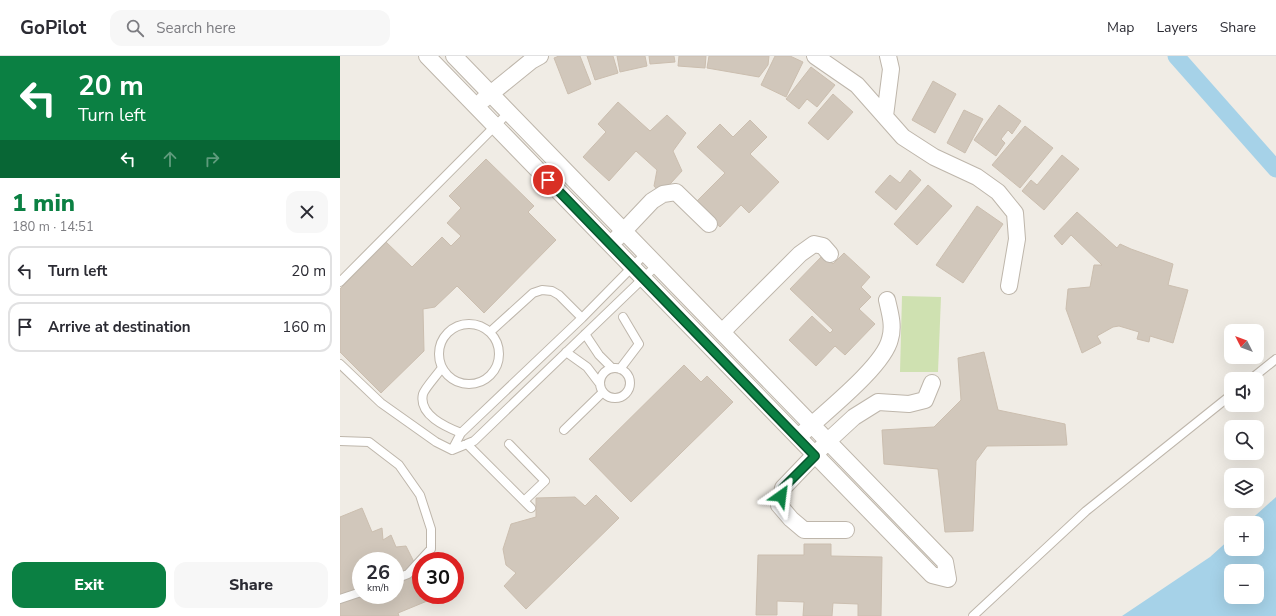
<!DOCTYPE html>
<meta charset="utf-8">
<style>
body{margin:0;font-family:"Nunito Sans",sans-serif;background:#f7f7f7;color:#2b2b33;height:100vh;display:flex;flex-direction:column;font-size:15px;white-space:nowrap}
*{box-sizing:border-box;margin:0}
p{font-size:13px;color:#7c7c81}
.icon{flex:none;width:22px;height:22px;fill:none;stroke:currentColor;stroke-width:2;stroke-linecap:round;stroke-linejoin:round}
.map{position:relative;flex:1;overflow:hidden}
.side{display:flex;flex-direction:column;background:#fff;width:340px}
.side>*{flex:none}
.hud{background:#0b8043;color:#fff;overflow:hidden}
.needle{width:26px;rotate:312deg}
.fabs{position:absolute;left:884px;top:268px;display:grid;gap:8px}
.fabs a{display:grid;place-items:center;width:40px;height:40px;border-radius:8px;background:#fff;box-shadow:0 4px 16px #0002;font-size:20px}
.speed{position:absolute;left:12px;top:496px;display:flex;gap:8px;font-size:20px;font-weight:700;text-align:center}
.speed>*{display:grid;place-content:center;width:52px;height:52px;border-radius:50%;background:#fff;box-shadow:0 4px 16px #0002;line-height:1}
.speed small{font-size:10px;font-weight:400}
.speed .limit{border:6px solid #d22;background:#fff;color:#111}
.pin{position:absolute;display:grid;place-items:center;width:34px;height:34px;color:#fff;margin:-17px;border:2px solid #fff;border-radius:50%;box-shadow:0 1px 4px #0007}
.me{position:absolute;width:44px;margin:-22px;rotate:31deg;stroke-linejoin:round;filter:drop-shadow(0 0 3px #0008)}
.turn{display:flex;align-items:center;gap:14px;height:84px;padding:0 12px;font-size:18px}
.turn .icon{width:52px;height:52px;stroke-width:2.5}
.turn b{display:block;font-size:28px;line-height:34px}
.lanes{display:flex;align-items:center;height:38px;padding:0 12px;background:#0003;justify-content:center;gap:20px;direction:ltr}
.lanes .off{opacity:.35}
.round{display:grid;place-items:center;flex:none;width:42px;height:42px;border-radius:12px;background:#f7f7f7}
.head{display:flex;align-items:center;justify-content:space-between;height:68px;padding:0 12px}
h1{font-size:24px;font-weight:800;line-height:30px;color:#0b8043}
.cta{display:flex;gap:8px;margin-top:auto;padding:8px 12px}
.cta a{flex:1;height:46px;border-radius:12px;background:#0b8043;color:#fff;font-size:16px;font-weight:800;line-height:46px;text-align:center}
.cta a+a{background:#f7f7f7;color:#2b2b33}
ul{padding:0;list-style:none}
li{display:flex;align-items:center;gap:12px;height:50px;margin:0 8px 6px;padding:0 4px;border:2px solid #e1e1e2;border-radius:12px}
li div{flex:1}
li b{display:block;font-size:15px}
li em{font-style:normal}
header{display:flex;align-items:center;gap:24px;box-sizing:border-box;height:56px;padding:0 20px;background:#fff;border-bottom:1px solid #e1e1e2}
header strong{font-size:19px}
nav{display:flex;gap:22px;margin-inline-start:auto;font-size:14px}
.search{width:280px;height:36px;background:#f7f7f7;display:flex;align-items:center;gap:10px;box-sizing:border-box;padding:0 14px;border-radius:12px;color:#7c7c81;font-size:15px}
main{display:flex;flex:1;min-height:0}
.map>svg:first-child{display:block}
</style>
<header>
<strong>GoPilot</strong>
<div class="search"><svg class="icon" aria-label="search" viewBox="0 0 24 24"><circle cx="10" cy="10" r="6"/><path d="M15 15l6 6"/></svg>Search here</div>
<nav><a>Map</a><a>Layers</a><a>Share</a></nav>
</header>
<main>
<section class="side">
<div class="hud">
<div class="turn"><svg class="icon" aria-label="left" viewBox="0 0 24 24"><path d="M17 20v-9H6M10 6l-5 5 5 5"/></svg><div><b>20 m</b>Turn left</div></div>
<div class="lanes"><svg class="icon" aria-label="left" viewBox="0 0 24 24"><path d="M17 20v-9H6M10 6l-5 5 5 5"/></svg><svg class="icon off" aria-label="ahead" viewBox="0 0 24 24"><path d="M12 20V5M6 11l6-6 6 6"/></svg><svg class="icon off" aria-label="right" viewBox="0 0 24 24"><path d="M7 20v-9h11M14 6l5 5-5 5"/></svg></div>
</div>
<div class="head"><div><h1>1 min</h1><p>180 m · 14:51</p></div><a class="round"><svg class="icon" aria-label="close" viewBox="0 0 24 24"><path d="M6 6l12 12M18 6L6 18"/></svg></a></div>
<ul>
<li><svg class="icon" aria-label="left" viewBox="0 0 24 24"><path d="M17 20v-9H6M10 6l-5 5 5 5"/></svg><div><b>Turn left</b></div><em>20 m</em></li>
<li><svg class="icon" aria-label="arrive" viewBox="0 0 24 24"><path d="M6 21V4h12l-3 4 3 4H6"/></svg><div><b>Arrive at destination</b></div><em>160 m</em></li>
</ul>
<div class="cta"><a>Exit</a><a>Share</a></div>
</section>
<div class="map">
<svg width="936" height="560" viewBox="0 0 936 560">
<rect width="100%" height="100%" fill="#f0ece5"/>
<path fill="#cfe1b1" d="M562 240 601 241 598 316H560Z"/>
<path fill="#a6d2e8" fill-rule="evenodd" d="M936 441V560H782L870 501 891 482V493H917V467H907ZM891 515H917V541H891Z"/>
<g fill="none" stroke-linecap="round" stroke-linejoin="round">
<path stroke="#a6d2e8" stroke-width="17" d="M836 0 936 113"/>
</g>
<path fill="#d1c7bb" stroke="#cbbeaf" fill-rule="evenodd" d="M219 0H240L251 28 228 38 214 2Z
M247 0H273L278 17 255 24Z
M277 0H305L307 10 280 16Z
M309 0H334L335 6 310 8Z
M339 0H366L365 12 338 10Z
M369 0H429L428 9 419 21 367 12Z
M435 0H450L463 6 446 41 421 29Z
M471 11 495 29 477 51 467 43 459 53 446 43Z
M593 25 616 38 595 77 572 64Z
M493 38 513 56 488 84 468 67Z
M278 46 310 75 327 59 346 77 333 95 342 115 321 138 314 130 317 114 296 95 269 125 243 101 266 76 258 68Z
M659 49 681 65 672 78 668 74 661 83 665 87 656 100 634 84Z
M624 54 643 63 625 97 607 87Z
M410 64 427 81 410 98 439 126 409 157 401 149 380 171 355 147 385 117 357 91 380 68 393 81Z
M685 70 713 92 680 132 652 109Z
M722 99 739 113 704 154 682 135 691 124 697 129Z
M146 103 194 150 188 156 216 184 144 257 117 230 95 251 83 253 84 295 41 337 0 296V233L46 186 72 211 102 181 111 190 121 180 107 167 121 152 109 140Z
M570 114 581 124 556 154 535 136 550 119 560 127Z
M588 129 612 150 577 189 554 168Z
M637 150 663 168 623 227 596 209Z
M737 156 777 192 780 188 791 193 833 208 828 229 848 234 833 287 810 280 809 286 797 283 799 276 779 270 773 271 757 280 761 287 742 297 726 253 728 233 750 231 754 209H762L731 179 722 189 714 180Z
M504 197 530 221 521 231 531 241 519 253 535 268 505 299 495 290 476 310 449 284 472 260 490 277 493 274 450 233 483 199 493 208Z
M644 296 658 354 725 368 727 389 647 390 636 405 633 475 605 476 598 413 544 408 542 374 594 371 621 344 618 302Z
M344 309 361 326 367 320 393 346 291 446 249 403Z
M256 439 279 462 186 553 164 530 176 517 166 509 163 493 171 468 196 461V442L235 441 245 450Z
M22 452 32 476 42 472 43 484 51 479 56 491 66 490 81 520V539H90L92 543 58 557 59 560H0V461ZM21 505H55V539H21Z
M464 488H491V500L542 501 541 560H518V548L493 547 492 560H463L464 546 437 545V559H416L418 499H464Z"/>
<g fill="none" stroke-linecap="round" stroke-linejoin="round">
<g stroke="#beb6ab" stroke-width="10">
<path id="service" d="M0 226 169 56
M99 298a30 30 0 1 1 60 0a30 30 0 1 1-60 0Z
M150 276 193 237 202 234 212 235 219 239 242 262
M245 278 259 299 272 312
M226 296 247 311 260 328
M0 308 41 347 96 386 112 394 134 385 317 209
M260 327a15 15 0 1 1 30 0a15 15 0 1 1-30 0Z
M101 313C97 319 85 332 83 338 78 359 106 371 121 377
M280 313 299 288 283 261
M911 323 936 303
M224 374 263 336
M0 385 29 386 59 409 80 439 91 473V493L68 518 55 523
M127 388 191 452
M169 388 205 425 184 445
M112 394 121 377 242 262 306 197
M0 543 21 536
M633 560 746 455 891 339"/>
</g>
<g stroke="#beb6ab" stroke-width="18">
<path id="minor" d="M87 0 592 519 608 523 605 506 114 0
M475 0 517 29 563 81 594 101 637 121 658 136 675 157 677 183 669 230
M143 44 191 5 200 0
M545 60 551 13 548 0
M277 182 312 145 323 138 336 136 369 168
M382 276 460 198 474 188 483 190 490 198
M464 376C485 356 544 310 550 283 554 270 550 257 547 244
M506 474H464L451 463 439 449 443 432 488 385 514 361 538 346 569 348 585 344 592 327"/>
</g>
<use href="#service" stroke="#fff" stroke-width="8"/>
<use href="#minor" stroke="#fff" stroke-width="16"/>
</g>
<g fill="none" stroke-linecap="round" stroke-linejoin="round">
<g stroke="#07532c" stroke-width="10">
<path id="route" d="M208 124 475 400 443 432 441 440"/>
</g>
<use href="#route" stroke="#0b8043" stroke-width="7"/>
</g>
</svg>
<div class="fabs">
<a><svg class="needle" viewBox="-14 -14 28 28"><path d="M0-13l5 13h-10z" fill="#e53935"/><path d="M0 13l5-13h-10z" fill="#7c7c81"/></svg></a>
<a><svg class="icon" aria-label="sound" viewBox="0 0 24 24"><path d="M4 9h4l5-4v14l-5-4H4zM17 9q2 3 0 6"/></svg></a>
<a><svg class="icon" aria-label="search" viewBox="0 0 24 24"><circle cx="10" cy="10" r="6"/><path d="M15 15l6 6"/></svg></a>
<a><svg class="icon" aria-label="layers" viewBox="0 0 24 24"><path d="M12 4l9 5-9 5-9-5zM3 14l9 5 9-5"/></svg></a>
<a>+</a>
<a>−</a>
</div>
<div class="speed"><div>26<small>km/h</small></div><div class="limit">30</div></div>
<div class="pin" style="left:208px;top:124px;background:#d93025"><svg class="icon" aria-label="arrive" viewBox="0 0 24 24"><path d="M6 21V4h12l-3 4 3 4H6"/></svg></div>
<svg class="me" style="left:441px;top:440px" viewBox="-20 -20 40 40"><path d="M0-17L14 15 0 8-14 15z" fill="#0b8043" stroke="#fff" stroke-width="4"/></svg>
</div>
</main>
